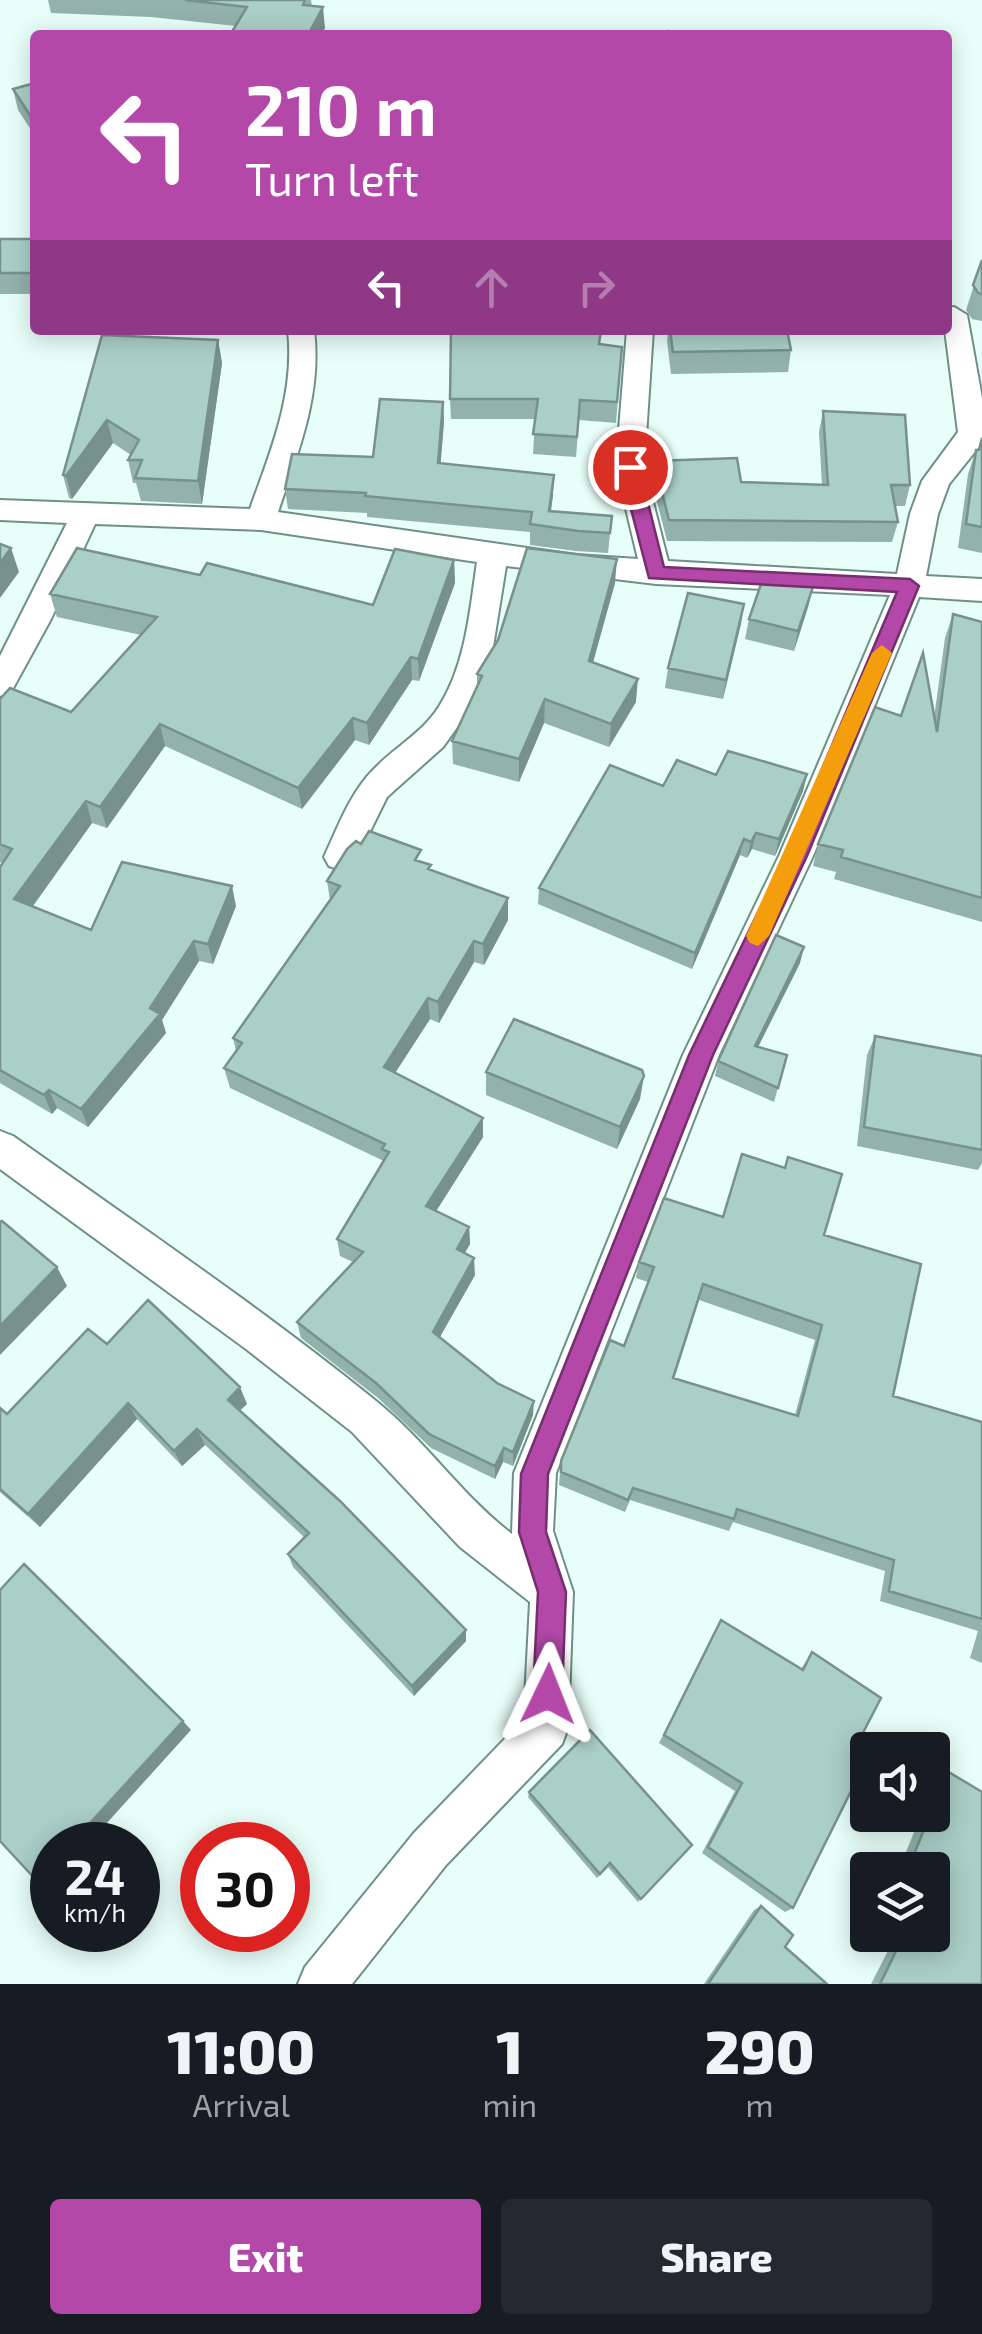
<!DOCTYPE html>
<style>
body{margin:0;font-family:"Exo 2",sans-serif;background:#242831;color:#f1f3f6;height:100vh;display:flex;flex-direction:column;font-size:38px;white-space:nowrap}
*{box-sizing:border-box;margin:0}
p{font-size:32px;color:#9ea1a6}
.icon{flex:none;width:55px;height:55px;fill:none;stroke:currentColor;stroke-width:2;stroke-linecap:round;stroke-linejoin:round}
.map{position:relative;height:1984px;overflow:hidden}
.panel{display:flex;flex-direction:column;background:#171b24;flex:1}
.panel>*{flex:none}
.top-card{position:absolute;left:30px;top:30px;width:922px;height:305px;border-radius:10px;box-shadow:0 5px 25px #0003;background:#b348a8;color:#fff;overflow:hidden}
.tools{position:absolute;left:850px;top:1732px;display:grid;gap:20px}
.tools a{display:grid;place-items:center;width:100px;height:100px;border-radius:10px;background:#171b24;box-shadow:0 5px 25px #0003;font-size:50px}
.speed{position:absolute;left:30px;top:1822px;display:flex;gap:20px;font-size:50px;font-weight:700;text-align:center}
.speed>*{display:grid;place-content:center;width:130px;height:130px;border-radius:50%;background:#171b24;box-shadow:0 5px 25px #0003;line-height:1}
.speed small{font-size:25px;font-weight:400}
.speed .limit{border:15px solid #d22;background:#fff;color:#111}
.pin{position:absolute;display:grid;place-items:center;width:85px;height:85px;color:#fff;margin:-42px;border:5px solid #fff;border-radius:50%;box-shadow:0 2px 10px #0007}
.me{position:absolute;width:110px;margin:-55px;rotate:2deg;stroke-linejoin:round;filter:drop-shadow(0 0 8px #0008)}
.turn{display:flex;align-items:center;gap:35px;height:210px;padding:0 50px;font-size:45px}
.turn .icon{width:130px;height:130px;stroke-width:2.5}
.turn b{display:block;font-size:70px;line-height:85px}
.lanes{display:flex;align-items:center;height:95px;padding:0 50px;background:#0003;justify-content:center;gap:50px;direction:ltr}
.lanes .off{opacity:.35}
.eta{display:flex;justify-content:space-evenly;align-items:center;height:170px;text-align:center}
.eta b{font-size:60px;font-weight:800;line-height:70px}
.action{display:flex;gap:20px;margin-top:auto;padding:20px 50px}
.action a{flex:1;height:115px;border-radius:10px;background:#b348a8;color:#fff;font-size:40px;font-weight:800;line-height:115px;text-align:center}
.action a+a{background:#242831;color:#f1f3f6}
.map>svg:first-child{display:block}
</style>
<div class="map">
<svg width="982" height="1984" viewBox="0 0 982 1984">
<rect width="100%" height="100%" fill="#e8fef9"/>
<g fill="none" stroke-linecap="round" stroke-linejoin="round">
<g stroke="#6d9089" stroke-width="4">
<path id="minor" d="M954 307 967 315 982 398V443L949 484 938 514 926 576 982 579V601L919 597 813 856 719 1055 556 1473 553 1531 573 1592 568 1728 562 1744 446 1865 352 1984H298L305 1967 414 1833 524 1719 530 1602 460 1547 352 1432 246 1349 0 1169V1131L13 1136C135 1223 260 1307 376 1401 426 1441 462 1496 512 1534L514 1473 683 1055 779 856 890 595 656 584 506 566 493 647 468 712 443 747 387 797 353 866 341 870 329 866 324 857C338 827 350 793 374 769 396 746 423 733 440 705 466 663 470 609 477 562L261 530 95 524 51 619 11 692 0 696V656L67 523 0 520V500L250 509C271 450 295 394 288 330H314C322 395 298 452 278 512L576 555 638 559 616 467 627 330H653L644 467 668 561 897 574 910 514 922 481 958 432 945 330 948 308Z"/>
</g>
<use href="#minor" fill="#fff" fill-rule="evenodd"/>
</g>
<path fill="#92b2ab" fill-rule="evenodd" d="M48 0H311L312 6 325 28 321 35H230L236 26 151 17 51 13Z
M35 83V136L18 110 13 89Z
M0 239H35V294H0Z
M982 260V321L972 319 966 310Z
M668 330H787L791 350 788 372 671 374 667 341Z
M102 335 218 340 222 363 202 504 141 501 136 483H133L128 460 131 455 113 443 72 499 69 498 63 475Z
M600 344 622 347 616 423 579 420 576 457 533 454 535 419H451L450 399Z
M443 402 444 422 440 463 553 495 551 511 612 516 608 553 576 551 530 545V532L367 517V513L288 509 285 489 373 457Z
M823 411 910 485 905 506H895L898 522 892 542 667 541 652 482 654 461 741 482 822 485 819 432Z
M982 437V553L958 548 968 474 976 450H978Z
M454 560 455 583 419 681 412 680 369 745 355 740 302 809 165 746 107 828 92 823 32 907 91 930 236 906 213 964 199 961 162 1020 166 1033 88 1127 57 1108 52 1114 0 1083V867L2 863 0 862V699L71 712 141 635 57 617 50 594 200 575 373 605Z
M615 583 593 662 636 702 609 747 544 723 519 782 453 764 452 741 477 686V674Z
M813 587 808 607 794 651 745 639 749 619Z
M744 604 723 699 665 688 668 668Z
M953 614 982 622V922L834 879 836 872 813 866 818 844 901 716 934 718 945 638Z
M807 774 803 791 775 856 752 849 747 858 740 855 692 969 538 904 539 888 663 786 716 775Z
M361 844 421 862 431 870 508 898V920L484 965 474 962 439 1023 430 1019 395 1073 483 1118V1137L436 1211 469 1227 470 1244 465 1253 475 1275 440 1337 533 1415 513 1466 503 1462 495 1479 431 1448 378 1398 301 1338 297 1322 353 1262 340 1256 337 1239 384 1161 230 1088 224 1068 236 1051 233 1038 330 900 327 881Z
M800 963 758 1047 787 1055 774 1102 715 1076 718 1061Z
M875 1036 982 1056V1163L978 1170 857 1146 867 1055Z
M486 1072 640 1099 617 1149 486 1095Z
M723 1217 824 1235 893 1396 982 1422V1663L970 1658 978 1631 880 1601 885 1571 733 1522 729 1531 630 1500 625 1512 559 1485 561 1461 624 1346 648 1282 636 1278 639 1262ZM699 1300 815 1340 795 1415 674 1379Z
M107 1344 247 1404 240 1410 466 1630V1641L414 1696 293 1567 288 1554 304 1537 205 1445 182 1466 137 1419 40 1527 0 1492V1408L7 1414Z
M721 1620 801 1669 812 1652 851 1756 793 1908 785 1912 702 1853 735 1791 659 1743Z
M947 1771 982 1984H871L896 1935H932V1870L899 1869 921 1815H932V1788L936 1778Z
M529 1792 692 1845 638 1902 608 1867 597 1878 528 1797Z
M761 1906 785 1947 827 1984H704L754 1910Z"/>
<path fill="#77918b" d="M323 7 325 28 321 35H308Z
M218 340 222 363 202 504 198 481Z
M443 402 444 422 439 484 438 463Z
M107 420 113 443 72 499 66 476Z
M554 475 553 495 548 531 549 511Z
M11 548 19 572 0 598V563Z
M617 559 615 583 587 684 589 661Z
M454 560 455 583 419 681 418 659Z
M813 587 808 607 794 651 798 631Z
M744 604 741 624 723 699 726 680Z
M411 657 412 680 369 745 367 723Z
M638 679 636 702 609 747 611 724Z
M545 699 544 723 519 782V759Z
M353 718 355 740 302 809 298 788Z
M160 724 165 746 107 828 100 807Z
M807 774 803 791 775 856 779 839Z
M86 801 92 823 23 920 14 899Z
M756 833 752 849 747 858 751 842Z
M744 839 740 855 692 969 695 953Z
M232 886 236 906 213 964 208 944Z
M508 898V920L484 965 483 944Z
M194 941 199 961 162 1020 166 1033 88 1127 81 1109 150 1008Z
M474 941V962L439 1023 438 1002Z
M804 947 800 963 751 1061 755 1046Z
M428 998 430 1019 386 1087 384 1067Z
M644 1076 640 1099 617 1149 620 1127Z
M49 1090 57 1108 52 1114 44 1095Z
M483 1118V1137L428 1224 426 1206Z
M469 1227 470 1244 457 1266V1249Z
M474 1258 475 1275 434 1347 433 1332Z
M57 1267 67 1286 0 1355V1326Z
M240 1387 247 1404 234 1416 228 1400Z
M534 1401 533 1415 513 1466V1452Z
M128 1403 137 1419 40 1527 28 1514Z
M197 1429 205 1445 182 1466 174 1451Z
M504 1448 503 1462 495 1479V1466Z
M466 1630V1641L414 1696 412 1686Z
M183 1721 191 1730 87 1845H70Z
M52 1865V1883L50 1886 37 1881Z"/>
<path fill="#aacfc7" stroke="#77918b" stroke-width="2.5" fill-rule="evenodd" d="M185 0H305L303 5 323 7 308 35H230L247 7Z
M667 31 710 35H666Z
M35 83V123L13 89Z
M0 239H35V273H0Z
M982 260V294L978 293 973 285Z
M451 330H601L599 344 622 347 617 402 580 400 577 437 533 434 538 399H450Z
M670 330H787L791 350 673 352Z
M102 335 218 340 198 481 135 478 142 460H128L139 440 107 420 66 476 63 475Z
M380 399 443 402 438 463 554 475 549 511 612 516 610 533 578 531 530 524 532 512 365 496 366 493 285 489 292 454 373 457Z
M823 411 905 415 910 485H891L898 522 669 520 654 461 737 458 741 482 828 485Z
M982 438V527L966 524 976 450H979Z
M0 544 11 548 0 563Z
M77 548 200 575 207 563 373 605 395 549 454 560 418 659 411 657 367 723 353 718 298 788 160 724 100 807 86 801 14 899 91 930 122 862 232 886 208 944 194 941 150 1008 160 1014 81 1109 49 1090 44 1095 0 1070V867L12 849 0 844V699L10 688 71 712 157 617 50 594Z
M527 548 617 559 589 661 638 679 611 724 545 699 519 759 452 741 482 676 477 674 480 669 498 640Z
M763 578 813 587 798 631 749 619Z
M688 593 744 604 726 680 668 668Z
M953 614 982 622V898L841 857 843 850 818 844 875 707 901 716 923 653 937 732Z
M728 751 807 774 779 839 756 833 751 842 744 839 695 953 539 888 610 765 663 786 677 760 716 775Z
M369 831 421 850 415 860 431 865 428 869 508 898 483 944 474 941 438 1002 428 998 384 1067 483 1118 426 1206 469 1227 457 1249 474 1258 433 1332 497 1383 534 1401 513 1452 504 1448 495 1466 429 1434 376 1383 297 1322 363 1252 337 1239 389 1152 382 1149 385 1144 224 1068 242 1043 233 1038 340 886 327 881 347 849 356 841 361 844Z
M776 935 804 947 755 1046 787 1055 778 1088 718 1061Z
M514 1019 642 1070 644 1076 620 1127 486 1072Z
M875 1036 982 1056V1150L864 1127Z
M742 1154 785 1168 788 1157 842 1174 824 1235 921 1264 893 1396 982 1422V1619L889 1591 894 1560 737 1509 734 1519 633 1488 628 1500 561 1472V1461L610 1340 624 1346 654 1267 639 1262 664 1198 723 1217ZM703 1284 822 1325 798 1416 673 1378Z
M2 1221 57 1267 0 1326V1222Z
M148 1300 240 1387 228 1400 340 1501 466 1630 412 1686 288 1554 309 1533 197 1429 174 1451 128 1403 28 1514 0 1489V1408L7 1414 88 1329 107 1344Z
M24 1564 183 1721 70 1845H52V1865L37 1881 0 1841V1590Z
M721 1620 803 1670 812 1652 881 1698 851 1756 864 1765 793 1908 708 1847 742 1783 664 1735Z
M590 1730 692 1845 641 1899 610 1863 600 1874 529 1792Z
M947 1771 982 1792V1984H880L904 1935H932V1870H920L910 1864 930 1815H932V1808Z
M761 1906 793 1935 785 1947 827 1984H708Z"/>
<path fill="#b348a8" stroke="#742f6d" stroke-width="2.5" d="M630 461 639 467 664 567 910 579 919 586 807 856 713 1055 548 1474 546 1532 566 1592 562 1694 558 1704 548 1708 537 1704 533 1694 538 1592 519 1532 521 1474 689 1055 785 856 897 592 649 578 620 467Z"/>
<path fill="#f59e0b" d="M882 645 892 653 769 936 758 946 750 943 746 936 872 653Z"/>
</svg>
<div class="tools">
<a><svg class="icon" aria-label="sound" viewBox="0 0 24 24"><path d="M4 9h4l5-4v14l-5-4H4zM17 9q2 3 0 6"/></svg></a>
<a><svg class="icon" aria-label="layers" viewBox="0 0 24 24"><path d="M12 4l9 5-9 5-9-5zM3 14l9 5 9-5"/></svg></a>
</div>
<div class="speed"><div>24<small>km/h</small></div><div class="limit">30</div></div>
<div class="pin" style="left:630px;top:467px;background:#d93025"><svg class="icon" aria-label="arrive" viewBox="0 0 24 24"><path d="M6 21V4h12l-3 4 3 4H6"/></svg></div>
<svg class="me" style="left:548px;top:1694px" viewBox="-20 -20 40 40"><path d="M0-17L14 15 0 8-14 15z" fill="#b348a8" stroke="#fff" stroke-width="4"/></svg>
<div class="top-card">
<div class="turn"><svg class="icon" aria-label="left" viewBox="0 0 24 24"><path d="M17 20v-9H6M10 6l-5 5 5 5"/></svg><div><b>210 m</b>Turn left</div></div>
<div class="lanes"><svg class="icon" aria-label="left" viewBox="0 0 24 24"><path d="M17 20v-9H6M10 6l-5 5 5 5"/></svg><svg class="icon off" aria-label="ahead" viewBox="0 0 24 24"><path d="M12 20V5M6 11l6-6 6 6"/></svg><svg class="icon off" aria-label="right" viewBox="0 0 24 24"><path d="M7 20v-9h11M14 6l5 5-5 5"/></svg></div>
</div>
</div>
<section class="panel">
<div class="eta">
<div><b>11:00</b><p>Arrival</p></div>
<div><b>1</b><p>min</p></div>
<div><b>290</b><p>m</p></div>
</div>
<div class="action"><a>Exit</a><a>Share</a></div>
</section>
